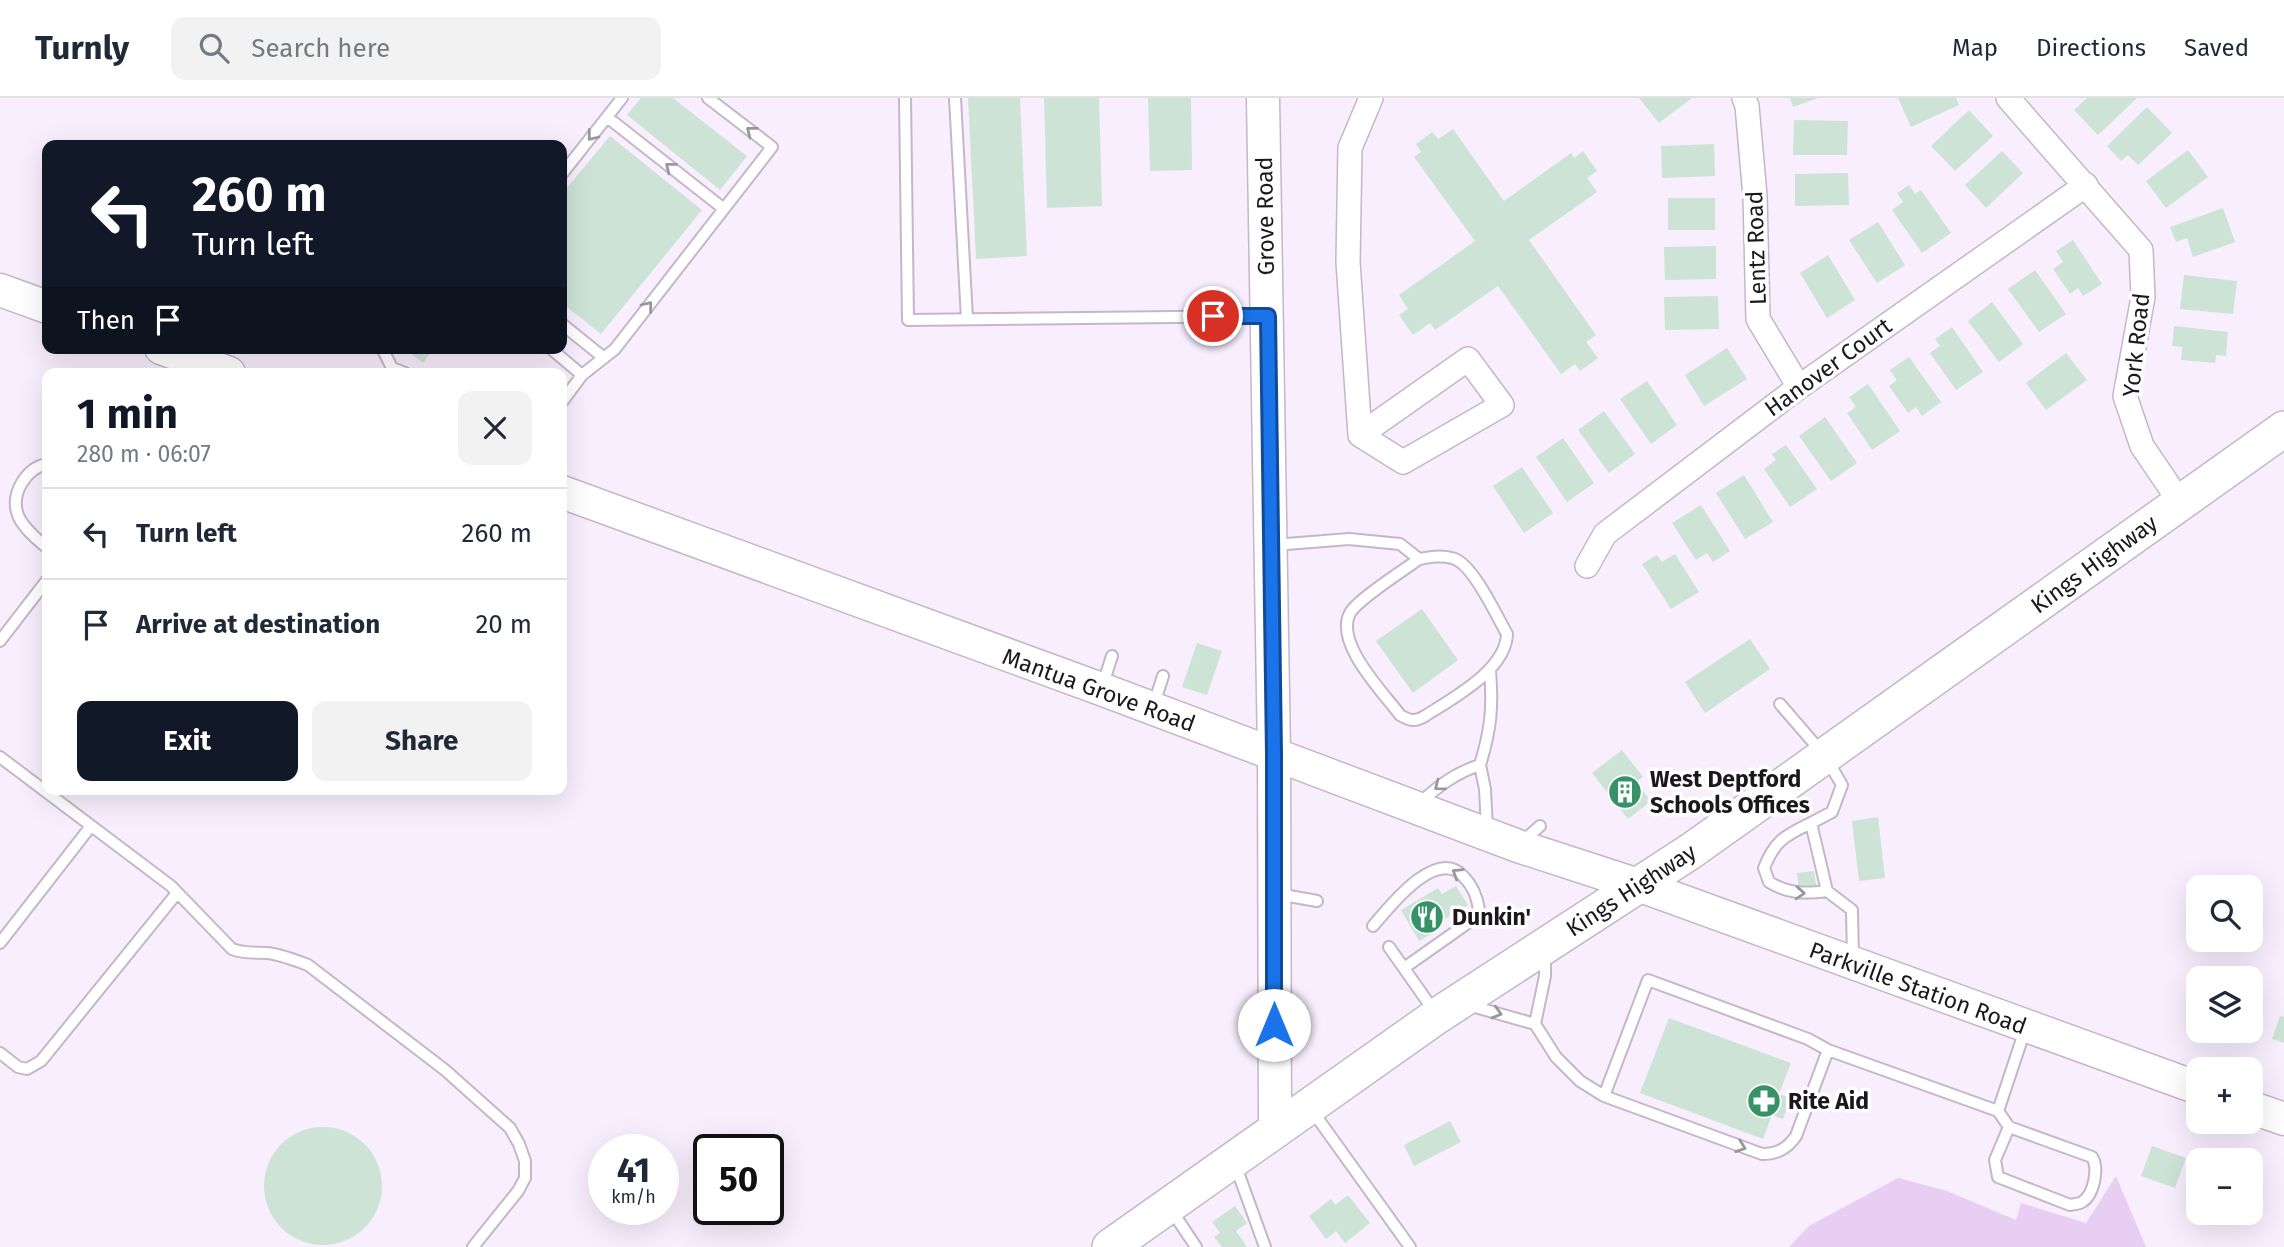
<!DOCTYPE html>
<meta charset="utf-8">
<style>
body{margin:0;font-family:"Fira Sans",sans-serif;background:#f2f2f3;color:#1f2937;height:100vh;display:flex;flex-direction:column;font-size:26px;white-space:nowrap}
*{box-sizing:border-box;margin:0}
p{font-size:23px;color:#747a83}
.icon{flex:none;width:38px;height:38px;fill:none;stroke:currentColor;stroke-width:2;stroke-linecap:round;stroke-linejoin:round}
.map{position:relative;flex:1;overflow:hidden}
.side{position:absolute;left:42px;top:270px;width:525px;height:427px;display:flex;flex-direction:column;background:#fff;border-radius:14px;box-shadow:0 7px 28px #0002}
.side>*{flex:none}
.banner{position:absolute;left:42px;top:42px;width:525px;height:214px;border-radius:14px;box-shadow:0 7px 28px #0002;background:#111827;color:#fff;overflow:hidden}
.buttons{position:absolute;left:2186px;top:777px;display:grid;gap:14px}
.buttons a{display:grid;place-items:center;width:77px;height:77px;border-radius:14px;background:#fff;box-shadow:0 7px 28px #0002;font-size:35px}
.speed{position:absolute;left:588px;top:1036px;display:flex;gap:14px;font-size:35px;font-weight:700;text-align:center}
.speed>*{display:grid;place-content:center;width:91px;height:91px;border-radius:50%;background:#fff;box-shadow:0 7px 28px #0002;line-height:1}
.speed small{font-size:18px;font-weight:400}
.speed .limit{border:4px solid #111;border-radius:10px;background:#fff;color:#111}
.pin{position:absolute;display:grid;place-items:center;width:60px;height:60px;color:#fff;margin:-30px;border:4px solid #fff;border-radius:50%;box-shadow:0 2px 7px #0007}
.me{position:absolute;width:77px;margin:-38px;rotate:0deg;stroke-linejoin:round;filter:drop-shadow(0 0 5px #0008)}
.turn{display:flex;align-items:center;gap:24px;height:147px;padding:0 35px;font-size:32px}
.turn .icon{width:91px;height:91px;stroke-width:2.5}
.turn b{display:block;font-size:49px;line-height:60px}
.then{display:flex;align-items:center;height:66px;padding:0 35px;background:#0003;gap:14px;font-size:26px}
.round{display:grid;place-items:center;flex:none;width:74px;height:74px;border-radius:14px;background:#f2f2f3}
.headline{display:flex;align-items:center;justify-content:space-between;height:119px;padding:0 35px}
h1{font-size:42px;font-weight:700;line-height:52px;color:#111827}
.button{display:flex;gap:14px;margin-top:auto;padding:14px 35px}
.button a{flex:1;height:80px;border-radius:14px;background:#111827;color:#fff;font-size:28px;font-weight:700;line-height:80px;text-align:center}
.button a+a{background:#f2f2f3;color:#1f2937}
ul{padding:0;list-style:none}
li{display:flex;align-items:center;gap:21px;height:91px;padding:0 35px;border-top:2px solid #e0e1e3}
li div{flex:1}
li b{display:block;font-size:26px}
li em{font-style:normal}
header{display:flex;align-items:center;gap:42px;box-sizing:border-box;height:98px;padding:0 35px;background:#fff;border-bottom:2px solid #e0e1e3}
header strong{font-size:33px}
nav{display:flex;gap:38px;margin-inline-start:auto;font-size:24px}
.search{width:490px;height:63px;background:#f2f2f3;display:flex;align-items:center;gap:18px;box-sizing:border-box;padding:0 24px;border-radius:14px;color:#747a83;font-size:26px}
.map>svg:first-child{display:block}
</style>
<header>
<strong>Turnly</strong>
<div class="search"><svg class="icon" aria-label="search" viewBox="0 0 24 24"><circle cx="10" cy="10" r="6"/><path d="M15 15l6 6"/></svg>Search here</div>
<nav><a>Map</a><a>Directions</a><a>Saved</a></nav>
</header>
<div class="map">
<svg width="2284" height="1149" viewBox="0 0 2284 1149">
<rect width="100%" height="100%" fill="#f8eefd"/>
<path fill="#e7cef2" d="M2116 1078 2146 1149H1789L1809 1128 1898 1080 1947 1093 2016 1122 2021 1105 2086 1125Z"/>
<path fill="#cde3d6" d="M641 0H673L747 58 720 92 627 17Z
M968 0H1020L1027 158 976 161Z
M1044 0H1099L1102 108 1047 110Z
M1148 0H1191L1192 72 1150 73Z
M1639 0H1692L1659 25Z
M1790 0H1818L1793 9Z
M1898 0H1956L1959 7 1911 29Z
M2087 0H2137L2098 37 2074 12Z
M2147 9 2172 35 2138 67 2128 57 2121 63 2107 48Z
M1969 12 1993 38 1955 73 1931 48Z
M1794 22 1848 23 1847 57H1793Z
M1453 31 1504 103 1571 55 1574 60 1583 53 1597 73 1587 80 1597 94 1529 142 1596 237 1586 244 1598 260 1580 273 1575 266 1561 276 1498 188 1435 232 1430 225 1413 237 1399 217 1408 211 1399 197 1475 143 1414 59 1421 54 1416 46 1432 34 1438 41Z
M610 38 702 112 601 236 562 205V87L566 91Z
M1714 46 1715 78 1662 80 1661 48Z
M2188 52 2208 79 2166 110 2146 83Z
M2002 53 2023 75 1986 110 1965 87Z
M1848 75 1849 107 1795 108V76Z
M1909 87 1915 96 1921 92 1951 135 1922 155 1892 112 1903 104 1897 95Z
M1668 100H1715V132H1668Z
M2223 110 2235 144 2193 159 2187 140 2176 144 2170 129Z
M1878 124 1905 167 1877 185 1849 142Z
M2073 142 2102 186 2083 198 2078 190 2070 196 2053 171 2063 164 2056 153Z
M1716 148V181L1665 182 1664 149Z
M1828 157 1855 202 1827 220 1800 175Z
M2035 172 2066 216 2039 234 2008 191Z
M2184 177 2237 183 2233 216 2180 211Z
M1718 198 1719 231 1665 232 1664 199Z
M1992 204 2023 246 1999 264 1968 223Z
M2174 228 2228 234 2226 258 2216 257 2215 265 2181 262 2182 249 2172 248Z
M1952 229 1983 274 1956 292 1930 255 1940 248 1935 241Z
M404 250H434L423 265Z
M1727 250 1747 281 1704 308 1685 277Z
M2066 255 2087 282 2046 312 2026 285Z
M1909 259 1941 304 1922 318 1916 309 1908 315 1889 288 1897 282 1890 272Z
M1647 283 1677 327 1651 346 1620 301Z
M1868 286 1900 333 1872 352 1847 315 1856 309 1849 299Z
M1604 313 1635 356 1609 375 1578 332Z
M1825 319 1857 365 1831 383 1799 338Z
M1563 340 1594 385 1567 404 1536 359Z
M1786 347 1817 391 1790 409 1764 371 1776 362 1772 356Z
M1522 369 1553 415 1524 435 1493 388Z
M1744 377 1773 424 1745 441 1716 395Z
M1701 407 1730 453 1713 464 1707 455 1696 462 1672 425Z
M1675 456 1699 494 1671 511 1642 466 1657 457 1662 464Z
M1422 511 1458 562 1413 595 1376 543Z
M1750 541 1770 571 1705 615 1685 584Z
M1197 545 1222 553 1207 597 1182 589Z
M1622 652 1643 679 1636 684 1651 703 1628 721 1592 675Z
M1878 719 1885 780 1859 783 1852 723Z
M1814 773 1817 792 1799 794 1797 775Z
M1456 788 1468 807 1437 826 1440 831 1419 843 1401 812 1438 790 1442 796Z
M2280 918 2284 919V945L2272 941Z
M1669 920 1791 965 1779 996 1791 1000 1783 1021 1772 1017 1763 1041 1640 995Z
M1450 1023 1461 1044 1414 1068 1404 1047Z
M264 1088a59 59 0 1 1 118 0a59 59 0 1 1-118 0Z
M2152 1048 2186 1060 2175 1090 2141 1078Z
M1348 1097 1370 1125 1345 1145 1336 1133 1326 1141 1309 1118 1331 1101 1335 1107Z
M1235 1108 1247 1125 1236 1133 1247 1149H1222L1214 1139 1220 1135 1212 1124Z"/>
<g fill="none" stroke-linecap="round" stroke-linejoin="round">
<g stroke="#c4b7c9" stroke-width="14">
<path id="service" d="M905 0 908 222 1265 218
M955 0 967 221
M607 19 724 111
M562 76 622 0
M562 226 604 260
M382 250 392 270 405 275
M550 250 582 277
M562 304 582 277 615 251 772 49 708 0
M47 366C26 370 10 396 18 417 22 429 38 442 47 450
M1274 447 1349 441 1400 446 1419 461C1404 472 1358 501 1350 515 1334 545 1383 594 1400 617 1410 623 1415 624 1425 618 1453 600 1506 572 1507 536 1496 517 1472 464 1452 460 1441 457 1430 459 1419 461
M0 543 47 482
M1102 589 1112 558
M1780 606 1825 658 1842 687 1832 714 1811 725 1827 793 1852 812 1853 860
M1153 609 1163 578
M0 659 171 788 232 851C245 856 254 854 268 855 282 857 295 862 308 867L445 972 510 1030 519 1046 525 1063V1080L518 1093 473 1149
M1480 667C1491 631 1493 609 1490 572
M1419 706C1438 688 1455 675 1480 667L1485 691 1487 731
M1811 725C1785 738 1775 742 1764 770L1769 784C1789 796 1804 796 1827 793
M1521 745 1540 728
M1278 796 1317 803
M1373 828C1390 808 1436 749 1463 778 1473 788 1477 798 1479 812L1472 822 1404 870
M0 845 91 728
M1389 849 1434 913
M1545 855V878L1535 926 1556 959 1580 983 1604 998 1762 1056C1777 1056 1787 1051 1796 1038L1828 952 1998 1013 2025 932
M1468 907 1535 926
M0 955 18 969 27 971 41 963 177 795
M1604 998 1648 882 1808 941 1828 952
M1311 1011 1410 1149
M1998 1013 2009 1029 2092 1059C2099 1070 2094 1097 2082 1104 2079 1106 2074 1106 2070 1107L1998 1079 1995 1062 2009 1029
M1235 1066 1265 1149
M1170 1110 1196 1149"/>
</g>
<g stroke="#c4b7c9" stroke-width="26">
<path id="minor" d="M1744 0 1747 8 1755 98 1758 221 1799 289
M2008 0 2141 152 2143 199 2125 298 2142 348 2180 404
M1468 261 1502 307 1403 364 1360 337Z
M1360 337 1348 164 1350 50 1371 0
M1587 468 1605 436 1799 289 2086 87"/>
</g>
<g stroke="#c4b7c9" stroke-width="35">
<path id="secondary" d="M1263 0 1274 656 1275 1033
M0 192 47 209
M161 250 229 275
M562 394 1101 591 1518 748 1638 787 2198 990
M2250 1009 2284 1021"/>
</g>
<g stroke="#c4b7c9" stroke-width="38">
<path id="primary" d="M1110 1149 1437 918 1691 753 2284 331"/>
</g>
<use href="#service" stroke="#fff" stroke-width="10"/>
<use href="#minor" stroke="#fff" stroke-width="23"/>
<use href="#secondary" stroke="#fff" stroke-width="32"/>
<use href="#primary" stroke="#fff" stroke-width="35"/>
</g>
<defs><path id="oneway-chevron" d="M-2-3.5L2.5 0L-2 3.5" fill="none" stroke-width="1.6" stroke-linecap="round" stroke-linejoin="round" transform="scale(1.75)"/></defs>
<g stroke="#989799">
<use href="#oneway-chevron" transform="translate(751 33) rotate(-142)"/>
<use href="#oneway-chevron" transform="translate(592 38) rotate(128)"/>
<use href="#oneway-chevron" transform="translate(670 69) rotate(-142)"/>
<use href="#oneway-chevron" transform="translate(648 208) rotate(-52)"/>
<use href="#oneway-chevron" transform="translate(1439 688) rotate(143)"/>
<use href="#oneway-chevron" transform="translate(1457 775) rotate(-148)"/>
<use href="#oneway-chevron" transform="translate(1800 795) rotate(4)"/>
<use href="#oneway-chevron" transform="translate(1497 915) rotate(16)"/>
<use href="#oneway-chevron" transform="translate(1741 1049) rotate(20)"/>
</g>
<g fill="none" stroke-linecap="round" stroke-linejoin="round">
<g stroke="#114b97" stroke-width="18">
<path id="route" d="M1213 218H1268L1274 656V927"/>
</g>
<use href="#route" stroke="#1a73e8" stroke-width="12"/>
</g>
<defs>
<g id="building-disc" transform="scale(1.75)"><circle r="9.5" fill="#379269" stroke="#fff"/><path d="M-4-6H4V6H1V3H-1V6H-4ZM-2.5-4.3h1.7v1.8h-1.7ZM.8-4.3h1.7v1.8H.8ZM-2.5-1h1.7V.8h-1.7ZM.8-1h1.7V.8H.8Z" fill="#fff"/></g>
<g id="restaurant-disc" transform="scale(1.75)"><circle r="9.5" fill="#379269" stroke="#fff"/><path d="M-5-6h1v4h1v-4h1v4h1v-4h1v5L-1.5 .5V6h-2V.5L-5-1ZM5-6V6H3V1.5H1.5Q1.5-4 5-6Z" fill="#fff"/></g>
<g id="pharmacy-disc" transform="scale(1.75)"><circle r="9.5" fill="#379269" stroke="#fff"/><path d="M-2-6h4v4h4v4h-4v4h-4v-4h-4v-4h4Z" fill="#fff"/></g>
</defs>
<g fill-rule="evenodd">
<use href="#building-disc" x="1625" y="694"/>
<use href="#restaurant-disc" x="1427" y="819"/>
<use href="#pharmacy-disc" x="1764" y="1003"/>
</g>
<g text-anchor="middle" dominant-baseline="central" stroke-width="7" stroke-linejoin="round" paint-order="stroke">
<g font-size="23" fill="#1b171d" stroke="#fff">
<text transform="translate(1265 118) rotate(-91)">Grove Road</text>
<text transform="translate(1756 150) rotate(-92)">Lentz Road</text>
<text transform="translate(2136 247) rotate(-84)">York Road</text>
<text transform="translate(1828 269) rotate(-36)">Hanover Court</text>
<text transform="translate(2094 466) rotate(-36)">Kings Highway</text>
<text transform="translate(1099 592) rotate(20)">Mantua Grove Road</text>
<text transform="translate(1631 792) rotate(-33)">Kings Highway</text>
<text transform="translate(1918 890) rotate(20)">Parkville Station Road</text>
</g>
<g font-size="23" font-weight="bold" fill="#1b171d" stroke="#fff" text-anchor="start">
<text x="1650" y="681">West Deptford<tspan x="1650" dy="26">Schools Offices</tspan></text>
<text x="1452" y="819">Dunkin'</text>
<text x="1788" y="1003">Rite Aid</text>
</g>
</g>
</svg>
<div class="buttons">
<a><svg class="icon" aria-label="search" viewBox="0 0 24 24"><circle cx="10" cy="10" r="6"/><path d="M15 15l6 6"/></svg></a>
<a><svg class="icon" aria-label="layers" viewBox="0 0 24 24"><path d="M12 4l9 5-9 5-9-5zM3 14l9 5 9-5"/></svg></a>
<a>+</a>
<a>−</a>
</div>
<div class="speed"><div>41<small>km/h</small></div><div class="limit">50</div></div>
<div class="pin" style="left:1213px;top:218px;background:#d93025"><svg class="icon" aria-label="arrive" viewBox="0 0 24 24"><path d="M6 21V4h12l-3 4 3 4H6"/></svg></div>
<svg class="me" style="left:1274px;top:927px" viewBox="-20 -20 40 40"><circle r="19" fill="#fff"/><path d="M0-13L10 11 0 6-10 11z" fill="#1a73e8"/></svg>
<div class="banner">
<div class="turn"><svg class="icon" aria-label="left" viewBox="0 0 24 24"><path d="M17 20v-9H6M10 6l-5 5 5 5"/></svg><div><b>260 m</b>Turn left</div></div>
<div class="then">Then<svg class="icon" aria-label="arrive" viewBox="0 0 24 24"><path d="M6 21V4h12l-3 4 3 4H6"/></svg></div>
</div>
<section class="side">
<div class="headline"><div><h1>1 min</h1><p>280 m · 06:07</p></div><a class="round"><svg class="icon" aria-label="close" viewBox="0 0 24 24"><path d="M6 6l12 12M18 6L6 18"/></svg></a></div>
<ul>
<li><svg class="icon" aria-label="left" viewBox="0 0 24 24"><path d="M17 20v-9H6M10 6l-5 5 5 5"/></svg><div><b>Turn left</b></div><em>260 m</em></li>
<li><svg class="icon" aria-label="arrive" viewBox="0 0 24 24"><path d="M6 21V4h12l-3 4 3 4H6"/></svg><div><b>Arrive at destination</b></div><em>20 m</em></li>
</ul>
<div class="button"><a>Exit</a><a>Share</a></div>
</section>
</div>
